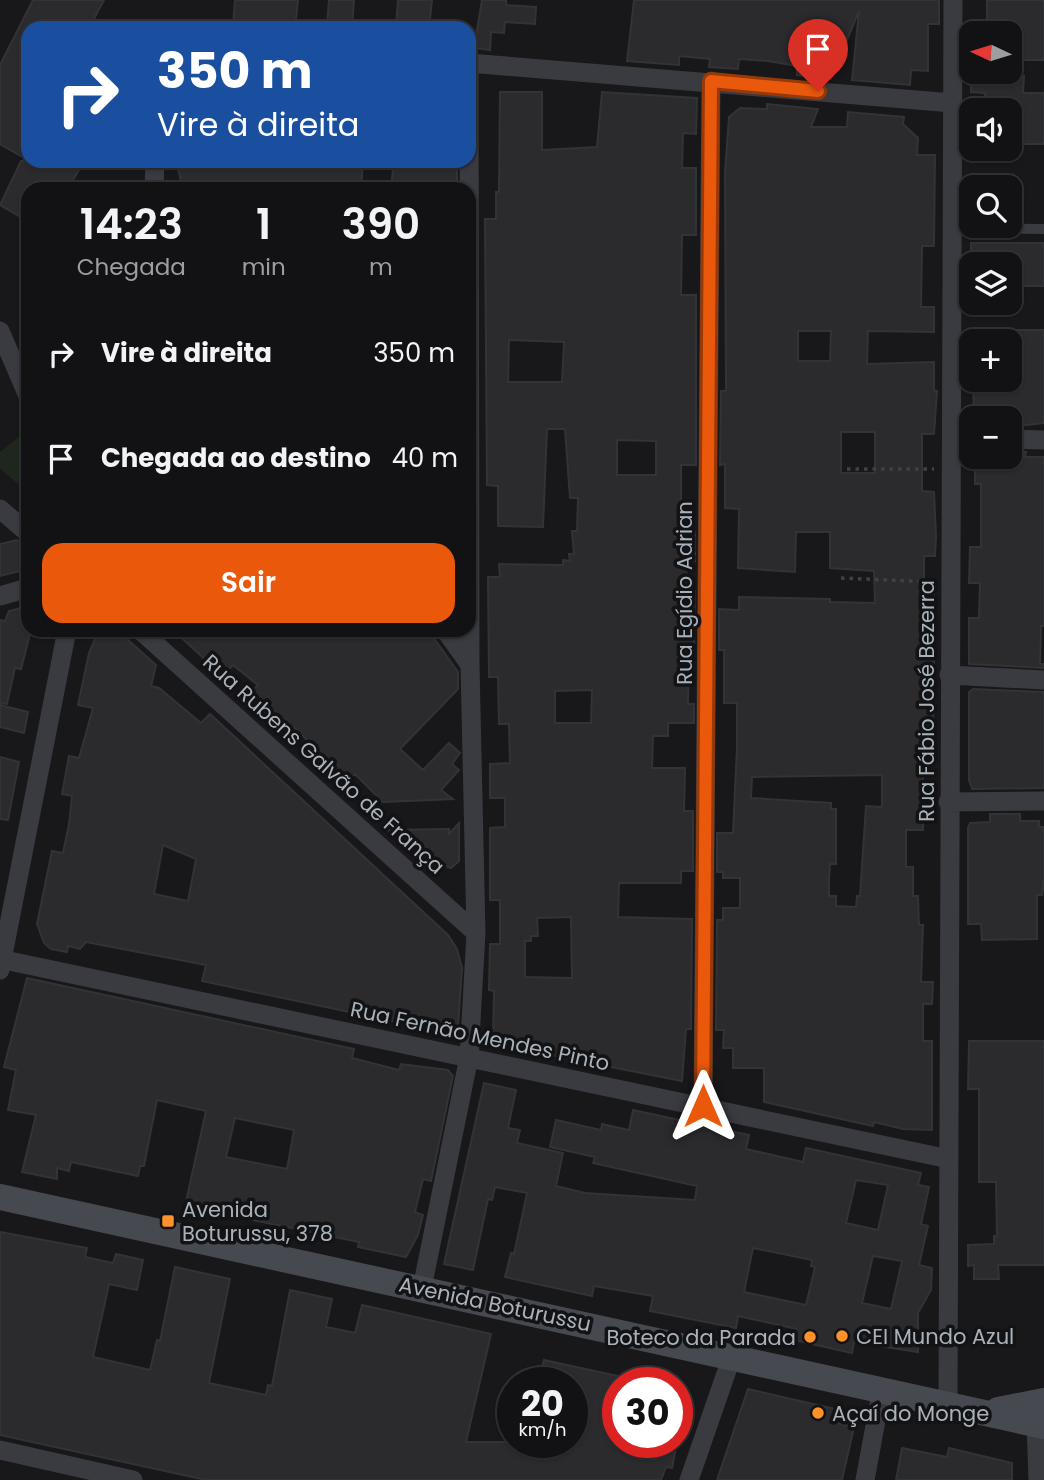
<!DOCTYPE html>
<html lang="pt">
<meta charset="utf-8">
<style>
body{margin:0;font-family:Poppins,sans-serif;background:#1f2022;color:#f1f3f6;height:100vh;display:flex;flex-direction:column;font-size:26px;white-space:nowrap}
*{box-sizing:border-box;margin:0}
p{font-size:23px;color:#9c9ea0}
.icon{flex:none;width:38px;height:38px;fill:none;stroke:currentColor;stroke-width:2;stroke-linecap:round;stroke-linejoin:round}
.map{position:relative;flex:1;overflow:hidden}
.side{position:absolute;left:21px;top:182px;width:455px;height:455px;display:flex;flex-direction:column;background:#121214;border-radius:21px;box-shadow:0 2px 5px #0004,0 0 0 2px #313234}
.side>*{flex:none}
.top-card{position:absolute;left:21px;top:21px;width:455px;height:147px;border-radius:21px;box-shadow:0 2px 5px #0004,0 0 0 2px #313234;background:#1a4fa0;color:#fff;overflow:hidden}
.needle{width:46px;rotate:274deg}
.controls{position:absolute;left:959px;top:21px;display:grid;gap:14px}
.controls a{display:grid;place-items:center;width:63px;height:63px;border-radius:14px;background:#121214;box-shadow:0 2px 5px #0004,0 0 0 2px #313234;font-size:35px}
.speed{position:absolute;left:497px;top:1367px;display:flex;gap:14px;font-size:35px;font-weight:700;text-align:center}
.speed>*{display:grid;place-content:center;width:91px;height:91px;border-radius:50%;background:#121214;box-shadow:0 2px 5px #0004,0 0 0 2px #313234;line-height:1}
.speed small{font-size:18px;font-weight:400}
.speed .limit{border:10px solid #d22;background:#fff;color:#111}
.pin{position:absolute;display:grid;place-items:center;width:60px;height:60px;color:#fff;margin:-72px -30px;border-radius:50% 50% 50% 0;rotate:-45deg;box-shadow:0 0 7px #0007}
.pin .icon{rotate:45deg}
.me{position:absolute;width:77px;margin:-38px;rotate:0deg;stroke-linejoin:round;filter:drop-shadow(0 0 5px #0008)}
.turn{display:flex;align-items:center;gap:24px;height:147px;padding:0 21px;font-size:32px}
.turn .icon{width:91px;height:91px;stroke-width:2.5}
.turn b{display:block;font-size:49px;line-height:60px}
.eta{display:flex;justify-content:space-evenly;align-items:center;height:119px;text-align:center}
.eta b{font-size:42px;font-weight:600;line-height:49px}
.cta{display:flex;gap:14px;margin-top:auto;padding:14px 21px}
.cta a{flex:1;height:80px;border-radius:21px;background:#ea580c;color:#fff;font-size:28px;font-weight:600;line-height:80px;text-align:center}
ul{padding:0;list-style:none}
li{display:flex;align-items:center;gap:21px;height:105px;padding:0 21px}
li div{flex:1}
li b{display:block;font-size:26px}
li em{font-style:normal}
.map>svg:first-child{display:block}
</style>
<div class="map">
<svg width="1044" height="1480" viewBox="0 0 1044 1480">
<rect width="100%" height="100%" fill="#18181a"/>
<path fill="#1e261d" d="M20 436 28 454V492L0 469V452Z"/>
<path fill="#2b2b2e" stroke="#323336" stroke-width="2" fill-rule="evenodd" d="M33 0H104L89 28H28V160L0 144V65Z
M235 0H298L295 28 233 26Z
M329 0H354L352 27 327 25Z
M398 0H432L429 28 396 26Z
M482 0H506V5L536 7 535 24 505 22 504 33 491 32 490 50 474 48Z
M634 0H939V24H928V71L911 70 910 85 852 80 859 11 831 78 797 75V66L768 61 739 59 738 69 709 67 710 59 679 56V65L627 61Z
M987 0H1044V60H1010V33H987Z
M971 75 1024 76 1023 93H1044V144H1010V110H985V93L971 92Z
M500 92H542V150L597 147 602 92 697 98 696 134 683 133 682 168H696V235H682L681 295H696V465H681V504H684V531H695V561H687L686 590 695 591 694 649H689L688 704H694V723H668V736H653L652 768H685L684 811H693V871H681V883H619L618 917 692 919 691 1029H686L682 1081 499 1045 493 1039 494 991 489 990 490 944H500V900H490V828L505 827V798H490V764L510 763 509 724H499L498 677H489L488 577H500L499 564 563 565V560L570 561 569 554H574L572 531H577L578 498H570L565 429H547L543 527 498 526V486L487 485 485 219H496V192H499ZM509 340 564 342 562 382H508ZM617 440 656 441V475H617ZM592 690 591 723H555V691ZM571 917 572 978 525 977V941H531V936H538L537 918Z
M767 104 818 109 811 127H847L848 112 904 117 903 124 918 138 917 155H935L934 246H922L921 307H934V332L868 331 867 364 934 362V391H937L934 434H922V491L934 492 936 536 935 556H924V592H934V613H924L923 657H934L933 739H923V830H906V867H913V896H918L919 925H923L921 982H933L932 1004H923V1041H932V1130L903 1129 874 1122 873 1126 764 1102V1068H733V1048H723L724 1030H716L717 920H723V908H740V878H723V872H717V833H733L737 747V703H724V650H719V609L739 610V597L830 599V602L875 603 874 571 830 568V532H796L795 572 738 568 739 509 725 508V464L720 465 721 391H726L725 172 729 117 740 108 767 109ZM798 331H831L830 361H798ZM841 432H875V473H841ZM882 775V807L866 806 860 896H857L856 907 836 906V896H829V879L830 864H836V809H831V803L751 798 752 777Z
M21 161H84L68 189H28V221L0 205Z
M176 161 218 164V161H363L361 189H183Z
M406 161H457V189H391L393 168 405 169Z
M971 243H1044V286H1010V264H971Z
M1010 330H1044V423L1010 427V418H974L973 380H1010Z
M1010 451 1026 452 1025 457H1044V626H1041L1040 664H1044V668L969 664V618H979L980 583H969L970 547H981V484H975V457H1010Z
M17 540 21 543 28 569 0 576V544Z
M28 606V630H31L21 669 15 668 7 704 0 703V620L5 621 9 611Z
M99 630H117L156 665 151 686 159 688 201 723 210 714 448 935 457 949 462 968 458 1026 398 1017 397 1022 202 981 206 965 86 942 80 949 68 946 67 952 51 949 44 943 37 924 52 851 63 853 69 824 72 796 62 794 69 756 79 758 93 708 78 705 89 653ZM163 845 196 859 188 901 154 894Z
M173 630H428L458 672V689L400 749 423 770 449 743 460 753 452 764 459 770 441 790 453 799 383 802 355 774 342 788 300 748 307 740 285 719 278 727 246 698 258 685 233 665 223 676Z
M973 689 1044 692V788L972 789 969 780V692Z
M0 705 28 712 24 733 0 727Z
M0 757 19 762 8 820 0 819Z
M990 814H1020V821H1039V827H1044V880L1042 895H1037V939L982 940 981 924H968V828L970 823 990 822Z
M459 823V861L451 868 443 865 436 872 388 830 449 829V834Z
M27 978 354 1049 352 1058 399 1070 401 1064 448 1070 453 1076 431 1181 423 1179 415 1212 423 1215 418 1235 406 1257 358 1247 359 1242 185 1206 206 1111 157 1100 144 1166H140L138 1176 71 1162 69 1171 57 1168V1179L22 1172 36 1115 8 1110 16 1070 4 1067ZM235 1118 294 1130 287 1169 226 1157Z
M969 1041H1044V1265H998L999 1279H974V1265L968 1266V1245L994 1244V1236H997L996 1182H979V1089H968Z
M484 1083 516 1090 508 1128 520 1130 517 1143 563 1153 556 1186 585 1193 695 1200 697 1186 593 1163 595 1157 550 1147 556 1120 601 1130 602 1124 629 1130 633 1110 749 1135 746 1149 803 1162 806 1148 921 1173 918 1185 929 1187 921 1224 928 1226 919 1265 932 1268 931 1290 918 1313V1352L854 1342 852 1353 794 1340 797 1329 738 1316 736 1328 650 1311 653 1296 594 1286 592 1296 505 1277 511 1253 514 1254 527 1193 495 1187 492 1200 488 1199 473 1270 444 1264ZM856 1180 888 1185 878 1230 846 1223ZM753 1248 812 1260 811 1266 815 1267 806 1305 744 1292ZM873 1256 902 1261 891 1309 862 1303Z
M0 1232 87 1248 85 1257 113 1263 116 1254 143 1260 137 1290 109 1284 93 1357 150 1370 157 1340 160 1341 175 1267 230 1279 209 1383 266 1395 268 1385 272 1386 290 1290 332 1299 326 1327 341 1330 355 1333 362 1305 491 1334 466 1442H572V1382H538L544 1360 618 1376V1442H677L672 1468 666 1467 661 1480H206L0 1435Z
M748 1389 835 1409 832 1422 854 1427 842 1480H717Z
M902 1448 947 1457 949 1448 1012 1463V1480H896Z"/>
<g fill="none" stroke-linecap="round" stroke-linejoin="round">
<path stroke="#3e4247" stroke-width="3.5" stroke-dasharray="3.5 5" stroke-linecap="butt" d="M847 469H934
M841 578 933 582"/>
<path stroke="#393b40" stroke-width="10" d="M953 228 1044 229"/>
<path stroke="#393b40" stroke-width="19" d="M469 63 953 103
M154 189 155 161
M0 331 28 396
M1010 439 1044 440
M0 509 28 533
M0 596 28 588
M140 630 476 933
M445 630 470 665
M949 675 1044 680
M948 802 1044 801
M0 959 949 1159
M0 970 67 630
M703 1106 711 81
M422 1288 469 1057 476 933 470 665 469 63
M948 1403 953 0
M1036 1424 1038 1480
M0 1450 133 1480
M689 1480 732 1356
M865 1480 882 1388"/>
<path stroke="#464a50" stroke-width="26" d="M0 1197 1044 1426
M998 1410 1044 1401"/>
</g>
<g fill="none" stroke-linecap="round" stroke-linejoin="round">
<g stroke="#983908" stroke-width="18">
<path id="route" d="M703 1106 711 81 818 91"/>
</g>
<use href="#route" stroke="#ea580c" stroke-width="12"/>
</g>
<g fill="#ff912b" stroke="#131315" stroke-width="2.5">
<rect x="161" y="1214" width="14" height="14" rx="3.5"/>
<circle cx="842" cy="1336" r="7"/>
<circle cx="810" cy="1337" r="7"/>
<circle cx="818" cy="1413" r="7"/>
</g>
<g text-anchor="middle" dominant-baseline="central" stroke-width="7" stroke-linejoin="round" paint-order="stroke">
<g font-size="21" fill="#a9b2bb" stroke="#131315">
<text transform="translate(684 593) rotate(-90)">Rua Egídio Adrian</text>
<text transform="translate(926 701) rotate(-90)">Rua Fábio José Bezerra</text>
<text transform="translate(324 764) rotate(42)">Rua Rubens Galvão de França</text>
<text transform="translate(480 1036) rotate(12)">Rua Fernão Mendes Pinto</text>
<text transform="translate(495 1304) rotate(12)">Avenida Boturussu</text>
</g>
<g font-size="21" fill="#a9b2bb" stroke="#131315" text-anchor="start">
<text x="182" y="1209">Avenida<tspan x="182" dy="24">Boturussu, 378</tspan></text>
<text x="856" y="1336">CEI Mundo Azul</text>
<text x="796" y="1337" text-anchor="end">Boteco da Parada</text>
<text x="832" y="1413">Açaí do Monge</text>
</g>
</g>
</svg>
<div class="controls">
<a><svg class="needle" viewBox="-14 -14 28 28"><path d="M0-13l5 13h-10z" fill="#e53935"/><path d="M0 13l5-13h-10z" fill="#9c9ea0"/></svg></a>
<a><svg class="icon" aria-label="sound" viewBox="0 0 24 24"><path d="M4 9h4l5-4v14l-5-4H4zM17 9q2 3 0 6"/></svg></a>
<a><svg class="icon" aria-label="search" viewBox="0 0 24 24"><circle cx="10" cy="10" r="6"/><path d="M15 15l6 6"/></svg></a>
<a><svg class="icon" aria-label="layers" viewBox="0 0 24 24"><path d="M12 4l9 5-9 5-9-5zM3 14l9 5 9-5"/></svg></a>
<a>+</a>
<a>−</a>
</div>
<div class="speed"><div>20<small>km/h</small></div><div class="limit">30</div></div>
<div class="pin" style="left:818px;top:91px;background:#d93025"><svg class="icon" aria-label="arrive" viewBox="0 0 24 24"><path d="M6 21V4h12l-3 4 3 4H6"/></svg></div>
<svg class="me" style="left:703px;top:1106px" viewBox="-20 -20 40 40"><path d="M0-17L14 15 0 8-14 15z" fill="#ea580c" stroke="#fff" stroke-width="4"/></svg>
<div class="top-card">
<div class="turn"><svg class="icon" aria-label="right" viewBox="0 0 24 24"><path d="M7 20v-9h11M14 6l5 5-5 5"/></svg><div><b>350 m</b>Vire à direita</div></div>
</div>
<section class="side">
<div class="eta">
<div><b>14:23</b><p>Chegada</p></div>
<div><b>1</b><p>min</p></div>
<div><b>390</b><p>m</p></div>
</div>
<ul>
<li><svg class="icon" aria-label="right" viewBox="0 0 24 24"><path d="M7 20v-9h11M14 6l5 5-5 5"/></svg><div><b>Vire à direita</b></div><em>350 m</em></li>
<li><svg class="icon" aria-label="arrive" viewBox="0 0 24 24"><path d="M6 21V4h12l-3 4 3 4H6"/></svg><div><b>Chegada ao destino</b></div><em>40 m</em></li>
</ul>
<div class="cta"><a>Sair</a></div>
</section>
</div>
